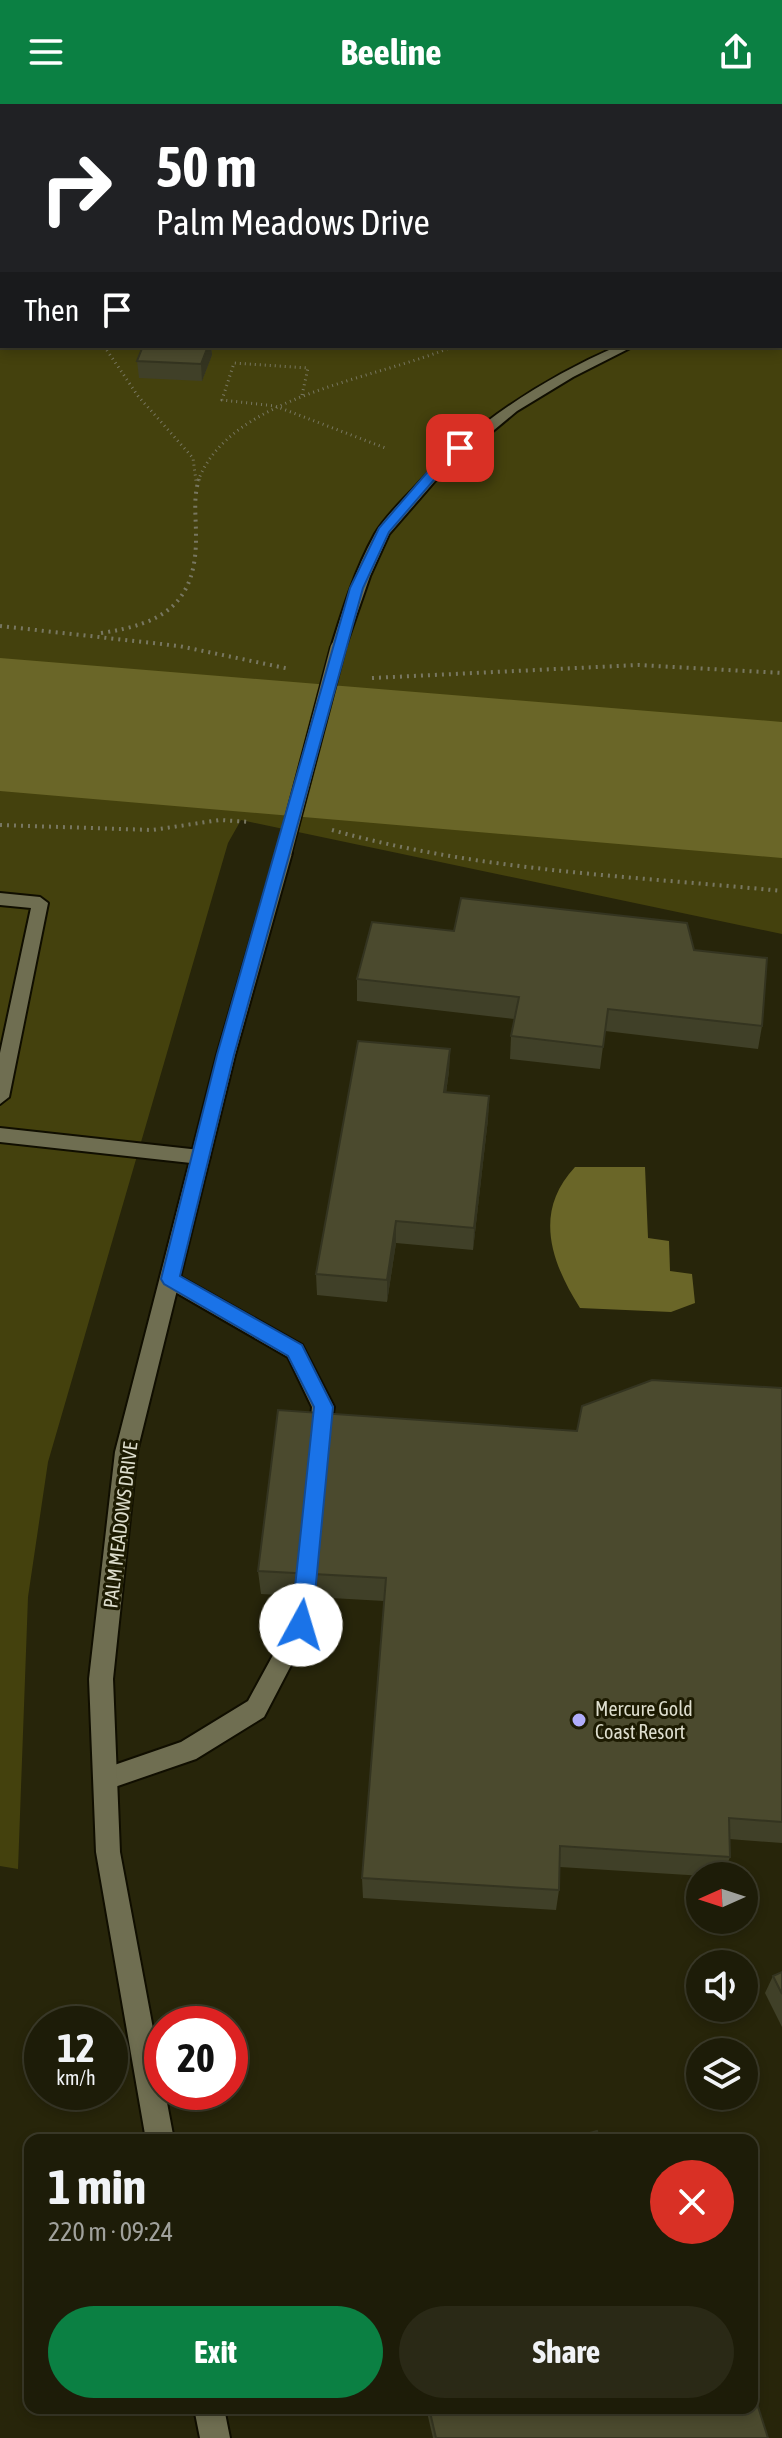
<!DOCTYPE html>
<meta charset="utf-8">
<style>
body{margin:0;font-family:"Asap Condensed",sans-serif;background:#2a2916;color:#f1f3f6;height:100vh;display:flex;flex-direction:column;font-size:30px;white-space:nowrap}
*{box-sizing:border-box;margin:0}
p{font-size:26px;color:#a0a19c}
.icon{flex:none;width:44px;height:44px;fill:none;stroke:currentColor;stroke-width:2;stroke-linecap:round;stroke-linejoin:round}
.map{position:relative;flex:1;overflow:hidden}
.drawer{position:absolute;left:24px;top:2030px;width:734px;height:280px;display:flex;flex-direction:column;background:#1d1c08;border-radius:16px;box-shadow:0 4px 12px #0003,0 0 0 2px #3b3a29}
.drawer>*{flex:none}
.hud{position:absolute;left:0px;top:0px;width:782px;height:244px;box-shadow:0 4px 12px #0003,0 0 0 2px #3b3a29;background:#202124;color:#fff;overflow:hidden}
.needle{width:52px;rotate:267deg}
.fabs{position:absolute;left:686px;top:1758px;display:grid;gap:16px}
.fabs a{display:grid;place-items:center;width:72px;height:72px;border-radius:50%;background:#1d1c08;box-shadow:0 4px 12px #0003,0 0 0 2px #3b3a29;font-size:40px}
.speed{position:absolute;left:24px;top:1902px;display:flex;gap:16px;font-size:40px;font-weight:700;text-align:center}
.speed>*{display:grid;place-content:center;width:104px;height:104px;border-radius:50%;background:#1d1c08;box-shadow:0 4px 12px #0003,0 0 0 2px #3b3a29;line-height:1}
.speed small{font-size:20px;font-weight:400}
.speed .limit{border:12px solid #d22;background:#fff;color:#111}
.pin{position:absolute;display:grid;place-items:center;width:68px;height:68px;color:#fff;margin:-34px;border-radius:16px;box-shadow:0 4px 12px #0006}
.me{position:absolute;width:88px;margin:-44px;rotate:6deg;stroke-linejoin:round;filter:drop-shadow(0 0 6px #0008)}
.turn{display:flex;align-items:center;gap:28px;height:168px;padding:0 24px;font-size:36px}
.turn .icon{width:104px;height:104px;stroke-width:2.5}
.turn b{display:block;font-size:56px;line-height:68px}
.then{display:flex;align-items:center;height:76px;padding:0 24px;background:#0003;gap:16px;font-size:30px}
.round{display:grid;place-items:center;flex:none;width:84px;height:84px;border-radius:42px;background:#2a2916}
.overview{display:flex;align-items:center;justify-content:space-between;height:136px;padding:0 24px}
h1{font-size:48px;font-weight:700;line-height:60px}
.cta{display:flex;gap:16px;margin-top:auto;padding:16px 24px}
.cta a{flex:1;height:92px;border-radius:48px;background:#0b8043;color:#fff;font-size:32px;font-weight:700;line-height:92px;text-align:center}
.cta a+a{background:#2a2916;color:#f1f3f6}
header{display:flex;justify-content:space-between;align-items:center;height:104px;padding:0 24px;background:#0b8043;color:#fff;font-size:36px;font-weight:700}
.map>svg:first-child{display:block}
</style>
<header><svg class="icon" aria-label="menu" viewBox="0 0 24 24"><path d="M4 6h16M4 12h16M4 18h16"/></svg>Beeline<svg class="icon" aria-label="share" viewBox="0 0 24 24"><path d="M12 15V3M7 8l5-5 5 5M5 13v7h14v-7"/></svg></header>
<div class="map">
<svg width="782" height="2334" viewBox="0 0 782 2334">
<rect width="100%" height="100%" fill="#27250a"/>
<path fill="#44410d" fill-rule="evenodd" d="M0 0H782V830L241 716 228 739 48 1358 28 1493 18 1765 0 1762ZM2 2H780V242H2Z"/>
<path fill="#6a6628" d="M0 554 782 618V754L0 687Z
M575 1063H645L648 1134 669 1137 670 1167 692 1170 695 1199 671 1208 580 1204C551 1158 533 1108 575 1063Z"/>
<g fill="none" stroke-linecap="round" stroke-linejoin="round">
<g stroke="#100e00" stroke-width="4">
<path id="lane" d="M0 789 40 793 48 799 9 993 0 1000V949L31 804 0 801Z
M0 1024 200 1046 210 1053 200 1060 0 1038Z
M170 1167 302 1241 334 1303 328 1342 320 1345 312 1342 309 1336 312 1303 288 1253 163 1181 160 1175 163 1169Z
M307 1457 315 1460 318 1467 312 1521 264 1613 196 1655 106 1686 97 1683 94 1675 97 1667 181 1638 248 1597 290 1520 296 1467 299 1460Z"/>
</g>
<g stroke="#100e00" stroke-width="4">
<path id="secondary" d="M780 190H782V198H780Z
M618 242H634L573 273 517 307 441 370 389 430 370 472 345 544 343 547H333L331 544C343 505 355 466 375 430 385 413 400 399 414 384 472 321 540 276 618 242Z
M284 744 292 749 235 951 137 1348 113 1575 120 1748 162 1973V1988H165L174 2036H146L96 1748 89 1575 115 1348 217 951 276 749Z
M194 2304H224L230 2334H200Z"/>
</g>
<path stroke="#787761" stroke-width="3" stroke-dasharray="1 4" stroke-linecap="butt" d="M104 242 138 292 193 354 196 377
M302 291 308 264 234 259 222 296 275 302 388 345
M198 377C230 291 378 275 454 242"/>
<path stroke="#787761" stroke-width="4" stroke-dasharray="2 5" stroke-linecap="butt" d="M0 522 179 542 290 565
M101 529C164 520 197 499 196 431 196 412 193 394 199 375
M372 574 638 561 782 569
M0 721 152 726 220 716 250 718
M332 726C477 767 632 772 782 787"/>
<use href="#lane" fill="#6f6e51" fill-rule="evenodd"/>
<use href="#secondary" fill="#6f6e51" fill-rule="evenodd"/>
<g stroke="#100e00" stroke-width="18" stroke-linecap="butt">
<path id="secondary-bridge" d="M284 749 338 544"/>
</g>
<use href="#secondary-bridge" stroke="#6f6e51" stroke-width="15"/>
</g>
<path fill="#404028" d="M143 242H211L212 251 202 277 139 274 137 257Z
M454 827 694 846 762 922 758 945 605 927 600 965 510 955 511 932 514 915 357 897V875Z
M450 945 449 967 446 989 489 992 488 1015 473 1146 396 1139 387 1198 317 1191 316 1170Z
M782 1284V1739L729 1735 730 1753 723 1772H704L560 1763 559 1786 556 1806 363 1794 362 1774 384 1497 261 1490 258 1467 577 1327Z
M782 1868V1923L765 1889 773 1872Z
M426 2304H752L768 2334H433Z"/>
<path fill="#343420" d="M208 242H211L212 251 202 277 201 260Z
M450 945 449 967 443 1011 444 988Z
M489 992 488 1015 473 1146 474 1124Z
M396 1117V1139L387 1198V1176Z"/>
<path fill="#4b4a2e" stroke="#343420" stroke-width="2" d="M143 242H208L201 260 137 257Z
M461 794 687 819 694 846 767 854 762 922 608 905 603 943 511 932 519 893 357 875 372 818 454 827Z
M358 937 450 945 444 988 489 992 474 1124 396 1117 387 1176 316 1170Z
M652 1276 782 1284V1718L729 1714 730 1753 560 1742 559 1786 362 1774 386 1474 258 1467 278 1306 577 1327 582 1302Z
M782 1868V1890L773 1872Z
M597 2027 600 2036H565Z
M752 2284 768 2334H436L429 2304H752Z"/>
<path fill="#1a73e8" stroke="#114b97" stroke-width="2" d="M456 342 466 344 446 362 389 428 363 484 234 951 180 1172 302 1241 333 1303 312 1521 309 1528 301 1531 294 1528 291 1521 314 1303 288 1252 164 1180 161 1175 217 951 350 484 379 424 437 357Z"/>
<circle fill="#b1adfa" stroke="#1d1b02" stroke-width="3" cx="579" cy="1616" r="8"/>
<g text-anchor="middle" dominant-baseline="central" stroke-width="6" stroke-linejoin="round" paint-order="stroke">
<g font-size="20" fill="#ddddcd" stroke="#1d1b02">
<text transform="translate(120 1421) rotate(-83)">PALM MEADOWS DRIVE</text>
</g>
<g font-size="20" fill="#ddddcd" stroke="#1d1b02" text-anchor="start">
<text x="595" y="1604">Mercure Gold<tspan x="595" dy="23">Coast Resort</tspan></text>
</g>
</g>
</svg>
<div class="fabs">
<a><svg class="needle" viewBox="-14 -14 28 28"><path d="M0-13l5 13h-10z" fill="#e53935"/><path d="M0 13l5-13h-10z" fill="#a0a19c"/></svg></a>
<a><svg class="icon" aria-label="sound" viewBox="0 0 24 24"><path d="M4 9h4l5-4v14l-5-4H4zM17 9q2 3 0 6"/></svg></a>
<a><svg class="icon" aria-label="layers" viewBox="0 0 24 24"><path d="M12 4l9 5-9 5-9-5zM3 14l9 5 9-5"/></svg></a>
</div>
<div class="speed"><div>12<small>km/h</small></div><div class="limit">20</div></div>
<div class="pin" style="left:460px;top:344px;background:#d93025"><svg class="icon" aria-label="arrive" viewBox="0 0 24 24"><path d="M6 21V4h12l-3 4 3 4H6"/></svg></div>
<svg class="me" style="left:301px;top:1521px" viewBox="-20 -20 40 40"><circle r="19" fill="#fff"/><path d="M0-13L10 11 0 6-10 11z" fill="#1a73e8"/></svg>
<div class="hud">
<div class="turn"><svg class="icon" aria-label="right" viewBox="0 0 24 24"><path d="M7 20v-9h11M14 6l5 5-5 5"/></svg><div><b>50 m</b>Palm Meadows Drive</div></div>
<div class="then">Then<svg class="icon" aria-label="arrive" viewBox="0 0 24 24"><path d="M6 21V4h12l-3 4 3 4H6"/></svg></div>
</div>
<section class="drawer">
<div class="overview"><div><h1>1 min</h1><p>220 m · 09:24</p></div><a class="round" style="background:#d93025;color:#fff"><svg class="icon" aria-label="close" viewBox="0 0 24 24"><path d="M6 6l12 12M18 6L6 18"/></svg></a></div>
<div class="cta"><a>Exit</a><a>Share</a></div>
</section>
</div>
